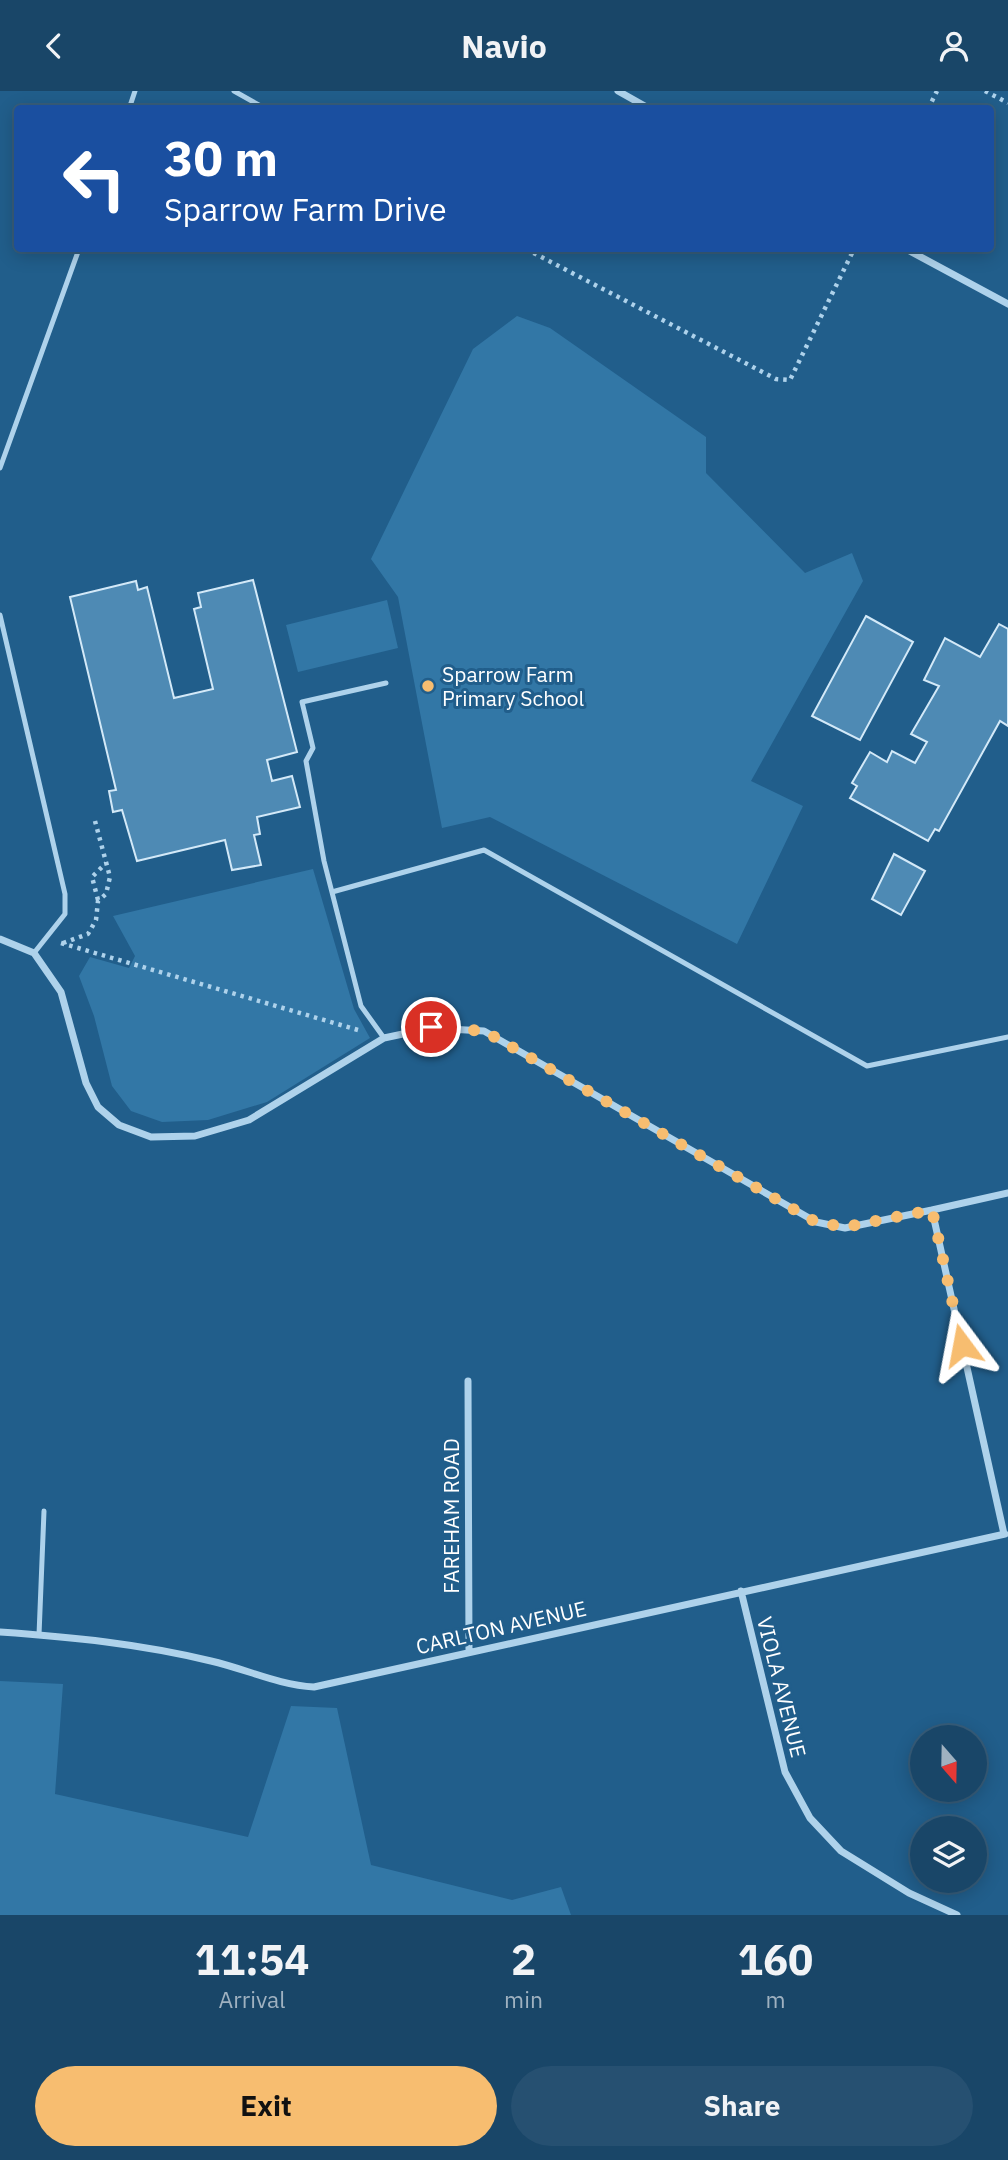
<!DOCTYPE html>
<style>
body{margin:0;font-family:"IBM Plex Sans",sans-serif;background:#265071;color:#f1f3f6;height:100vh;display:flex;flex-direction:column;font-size:26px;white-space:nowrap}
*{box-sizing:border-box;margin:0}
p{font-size:23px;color:#9fb1c0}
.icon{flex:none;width:38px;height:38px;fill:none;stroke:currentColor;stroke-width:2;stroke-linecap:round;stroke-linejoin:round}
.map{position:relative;height:1824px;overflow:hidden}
.details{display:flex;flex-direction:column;background:#194668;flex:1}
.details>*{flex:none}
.hud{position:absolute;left:14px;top:14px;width:980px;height:147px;border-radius:7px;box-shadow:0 4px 18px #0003,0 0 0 2px #375e7c;background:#1a4fa0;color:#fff;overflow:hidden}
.needle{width:46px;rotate:160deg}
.buttons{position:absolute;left:910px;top:1634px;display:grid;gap:14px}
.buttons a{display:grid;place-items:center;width:77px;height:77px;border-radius:50%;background:#194668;box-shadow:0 4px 18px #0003,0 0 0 2px #375e7c;font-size:35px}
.pin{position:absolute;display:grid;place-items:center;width:60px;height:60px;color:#fff;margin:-30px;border:4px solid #fff;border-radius:50%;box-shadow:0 2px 7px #0007}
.me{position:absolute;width:77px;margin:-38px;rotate:347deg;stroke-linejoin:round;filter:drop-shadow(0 0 5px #0008)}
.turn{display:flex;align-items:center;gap:24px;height:147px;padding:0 35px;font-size:32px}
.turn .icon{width:91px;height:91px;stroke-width:2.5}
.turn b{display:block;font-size:49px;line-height:60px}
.eta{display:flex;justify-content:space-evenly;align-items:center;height:119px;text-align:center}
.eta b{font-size:42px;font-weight:700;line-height:49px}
.cta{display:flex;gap:14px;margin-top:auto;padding:14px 35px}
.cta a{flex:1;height:80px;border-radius:42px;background:#f7bd70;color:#111;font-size:28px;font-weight:700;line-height:80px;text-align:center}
.cta a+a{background:#265071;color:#f1f3f6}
header{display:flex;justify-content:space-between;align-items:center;height:91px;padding:0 35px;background:#194668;font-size:32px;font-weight:700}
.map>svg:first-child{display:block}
</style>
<header><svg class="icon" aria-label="back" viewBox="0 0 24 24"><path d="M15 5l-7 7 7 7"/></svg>Navio<svg class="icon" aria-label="person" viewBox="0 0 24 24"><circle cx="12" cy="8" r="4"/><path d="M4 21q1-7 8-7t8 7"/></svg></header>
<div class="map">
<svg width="1008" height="1824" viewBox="0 0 1008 1824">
<rect width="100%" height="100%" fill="#215e8b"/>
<path fill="#3277a6" d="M517 225 550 237 706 346V382L805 482 852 462 863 490 751 690 803 715 737 853 490 726 442 737 398 506 371 468 473 258Z
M387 509 398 557 298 581 286 534Z
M313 778 354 918 370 947 267 1011 208 1029 162 1031 131 1020 112 995 94 925 79 885 90 866 129 877 135 865 113 825Z
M0 1590 63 1593 55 1703 248 1746 291 1615 337 1617 371 1774 512 1809 561 1796 571 1824H0Z"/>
<path fill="#4e8ab4" stroke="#d3e9f8" stroke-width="2" d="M253 489 297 661 267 669 272 690 292 685 300 716 257 726 260 743 254 744 261 774 232 779 225 749 137 770 122 719 113 721 109 700 116 699 70 506 136 490 138 499 147 496 174 607 213 598 194 518 201 516 198 502Z
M866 525 913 551 860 649 812 625Z
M999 533 1008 538V635L1000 630 939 740 935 738 928 750 850 707 857 695 852 692 870 661 887 671 892 660 915 672 927 651 911 643 939 595 924 589 945 547 980 566Z
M894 763 925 780 901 824 872 808Z"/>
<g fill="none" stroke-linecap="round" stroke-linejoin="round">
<path stroke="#aed2eb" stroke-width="4.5" stroke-dasharray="3.5 5" stroke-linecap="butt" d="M985 0 1008 12
M928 18 937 0
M526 158 776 288 790 289 854 158
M98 809 92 786 106 772
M61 852 358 939
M63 852 88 843 96 829 98 810 106 803 110 786 95 730"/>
<path stroke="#aed2eb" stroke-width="5" d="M234 0 266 18
M129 18 135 0
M0 377 79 158
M0 524 65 803V823L34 862
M332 801 484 759 867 975 1008 946
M384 947 361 915 324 770 306 670 313 657 302 611 386 592
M39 1544 44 1420"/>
<path stroke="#aed2eb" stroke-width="7" d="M618 0 650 18
M906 158 1008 213
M0 848 34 862 61 901 86 992 98 1016 119 1034 151 1046 195 1045 249 1029 384 947 431 937 484 940 816 1131 845 1137 932 1119 1004 1443
M932 1119 1008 1102
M468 1290 469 1560
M741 1500 785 1681 810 1727 841 1760 909 1802 957 1824
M0 1541C72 1546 141 1553 211 1570 246 1578 278 1594 314 1596L1005 1443"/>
</g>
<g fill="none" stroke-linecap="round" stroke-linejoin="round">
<path stroke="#f7bd70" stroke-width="12" stroke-dasharray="0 21.6" d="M431 936 484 940 816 1131 845 1136 932 1119 962 1254"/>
</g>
<circle fill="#f7bd70" stroke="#215e8b" stroke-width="2.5" cx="428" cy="595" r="7"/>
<g text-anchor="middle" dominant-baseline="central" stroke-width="6" stroke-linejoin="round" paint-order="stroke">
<g font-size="21" fill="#fff" stroke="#215e8b" text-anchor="start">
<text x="442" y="583">Sparrow Farm<tspan x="442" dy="24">Primary School</tspan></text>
</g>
<g font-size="21" fill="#fff" stroke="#215e8b">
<text transform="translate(451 1425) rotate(-90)">FAREHAM ROAD</text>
<text transform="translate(501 1536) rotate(-13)">CARLTON AVENUE</text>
<text transform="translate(782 1596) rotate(76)">VIOLA AVENUE</text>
</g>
</g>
</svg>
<div class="buttons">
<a><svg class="needle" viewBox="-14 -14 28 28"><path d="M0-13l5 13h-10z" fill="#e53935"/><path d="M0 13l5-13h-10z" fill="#9fb1c0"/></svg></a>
<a><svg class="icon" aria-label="layers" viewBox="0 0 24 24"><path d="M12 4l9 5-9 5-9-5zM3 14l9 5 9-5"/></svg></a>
</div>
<div class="pin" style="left:431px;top:936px;background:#d93025"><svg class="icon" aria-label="arrive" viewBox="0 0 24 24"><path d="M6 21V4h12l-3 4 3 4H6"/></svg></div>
<svg class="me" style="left:962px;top:1254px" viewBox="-20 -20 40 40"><path d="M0-17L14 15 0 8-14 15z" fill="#f7bd70" stroke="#fff" stroke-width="4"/></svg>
<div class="hud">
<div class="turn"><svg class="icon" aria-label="left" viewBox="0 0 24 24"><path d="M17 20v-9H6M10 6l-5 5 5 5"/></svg><div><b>30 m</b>Sparrow Farm Drive</div></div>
</div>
</div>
<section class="details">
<div class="eta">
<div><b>11:54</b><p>Arrival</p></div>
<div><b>2</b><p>min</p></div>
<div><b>160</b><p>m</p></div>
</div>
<div class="cta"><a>Exit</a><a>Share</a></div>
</section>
